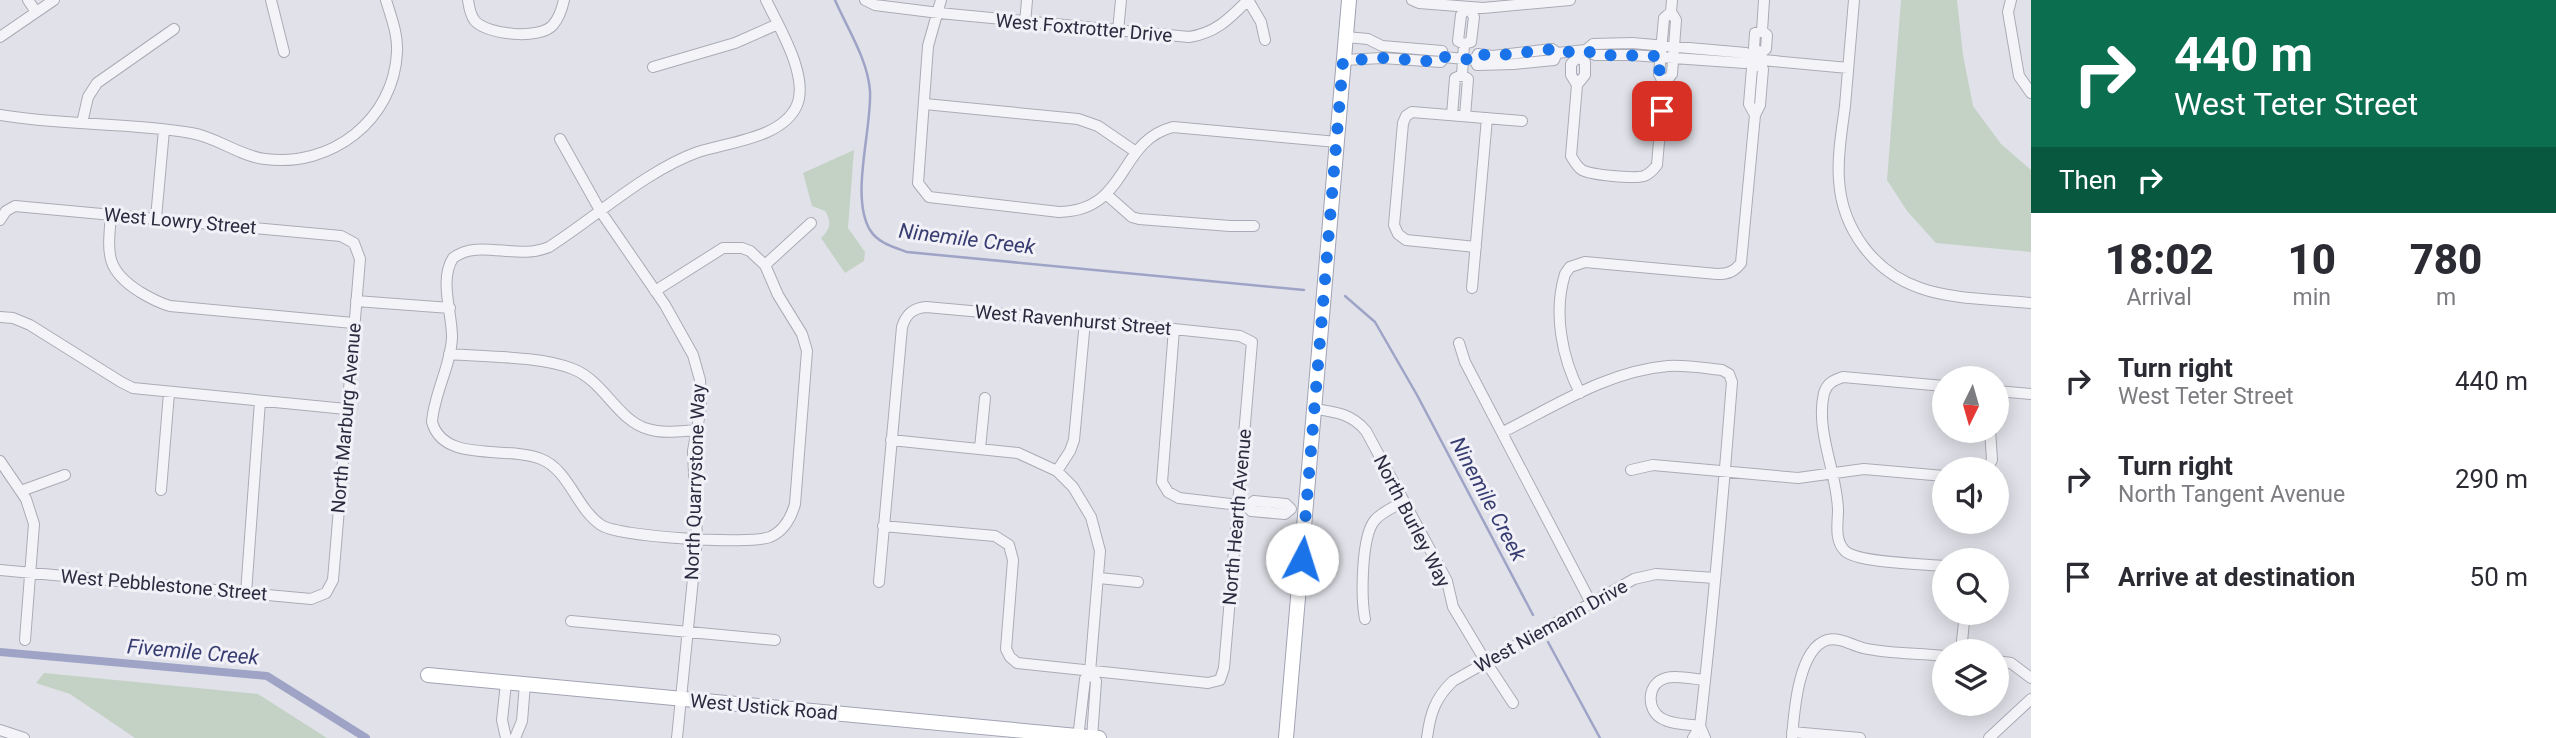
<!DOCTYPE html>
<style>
body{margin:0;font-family:Roboto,sans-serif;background:#f2f2f3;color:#2b2b33;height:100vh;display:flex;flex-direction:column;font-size:26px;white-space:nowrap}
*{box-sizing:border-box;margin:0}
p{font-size:23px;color:#7c7c81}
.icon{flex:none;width:38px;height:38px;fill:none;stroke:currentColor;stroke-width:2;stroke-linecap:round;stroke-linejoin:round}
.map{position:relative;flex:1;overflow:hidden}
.panel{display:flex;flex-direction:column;background:#fff;width:525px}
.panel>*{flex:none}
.banner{background:#0b6e4f;color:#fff;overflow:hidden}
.needle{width:46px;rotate:185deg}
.tools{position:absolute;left:1932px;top:366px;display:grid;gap:14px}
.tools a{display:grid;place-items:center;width:77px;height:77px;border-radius:50%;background:#fff;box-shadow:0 4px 18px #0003;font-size:35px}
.pin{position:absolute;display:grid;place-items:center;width:60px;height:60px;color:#fff;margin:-30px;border-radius:14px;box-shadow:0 4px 10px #0006}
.me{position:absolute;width:77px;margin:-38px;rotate:5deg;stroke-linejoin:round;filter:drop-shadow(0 0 5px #0008)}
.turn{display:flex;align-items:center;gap:24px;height:147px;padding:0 28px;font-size:32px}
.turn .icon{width:91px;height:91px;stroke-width:2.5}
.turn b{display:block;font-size:49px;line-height:60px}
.then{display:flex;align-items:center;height:66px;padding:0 28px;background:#0003;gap:14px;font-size:26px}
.eta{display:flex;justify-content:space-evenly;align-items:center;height:119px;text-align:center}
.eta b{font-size:42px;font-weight:800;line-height:49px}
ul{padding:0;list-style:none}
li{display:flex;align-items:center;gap:21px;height:98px;padding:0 28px}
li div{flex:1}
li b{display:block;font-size:26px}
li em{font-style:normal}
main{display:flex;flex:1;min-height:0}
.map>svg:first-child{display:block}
</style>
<main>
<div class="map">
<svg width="2031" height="738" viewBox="0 0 2031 738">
<rect width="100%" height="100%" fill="#e1e2e9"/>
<path fill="#c3d2c5" d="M1901 0H1957L1963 55 1973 106 2001 144 2031 170V252L1936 243 1907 211 1887 180Z
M854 150 848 228 865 252 864 261 845 273 821 238C830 230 832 221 825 211L812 206 803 173Z
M44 673 258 694 327 738H135L70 694 36 683Z"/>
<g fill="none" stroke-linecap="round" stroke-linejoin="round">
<path stroke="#9fa4c7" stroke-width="2.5" d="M835 0C847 28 868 60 870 91 872 129 850 197 870 230 878 243 893 247 907 252L1304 290
M1345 296 1375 322 1417 395 1533 615
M1548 642 1600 738"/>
<path stroke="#9fa4c7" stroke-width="8" d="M0 652 267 676 366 738"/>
<g stroke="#aaabb6" stroke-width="12">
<path id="minor" d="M28 0 36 12
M271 0 284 52
M468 0C469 7 470 15 475 21 488 35 540 40 553 25 559 18 562 9 564 0
M865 0 875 5 939 13 1189 37C1216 33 1230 18 1248 0
M941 0 928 46 918 183 929 197 1059 212C1129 211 1117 141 1173 127L1337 142
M1248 0 1261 22 1265 40
M1412 0 1419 3 1483 8 1570 0
M1854 0C1851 35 1848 71 1845 106 1842 130 1837 156 1839 180 1842 229 1874 272 1920 288 1954 300 1995 299 2031 303
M2011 0 2008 12 2019 76 2031 93
M1671 12 1676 20 1672 74 1664 84 1659 74 1664 18 1671 12 1672 0
M1025 23 1027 0
M1118 31 1121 0
M1762 31 1767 35 1766 49 1760 53 1754 48 1755 33Z
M1762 31 1764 0
M0 37 54 0
M1346 37 1368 39 1382 46 1442 51 1444 57
M1464 44 1471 42 1474 17 1468 7 1461 15 1458 41 1464 44 1462 75 1468 79 1465 116
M1577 51 1578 57 1585 62V75L1577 85 1571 75V64L1578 57
M1752 59 1848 68
M1344 60 1382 58 1441 62 1444 57 1475 60 1477 65 1514 64 1554 60 1557 53
M1475 60 1478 54 1493 56 1552 49 1557 53 1586 50 1593 44 1632 43 1746 53 1752 59 1745 63 1631 55H1595L1586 50
M1758 65 1763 69 1760 105 1755 115 1749 104 1752 68Z
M653 67 735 43 778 24
M1577 85 1571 156C1574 161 1577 167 1582 170 1591 175 1634 179 1644 176 1650 174 1654 169 1657 165L1664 84
M925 104 1078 119 1098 126 1136 152
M0 115C63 126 128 122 191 133 217 137 239 156 265 159 331 168 394 120 397 52 398 34 391 17 386 0
M1452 115 1455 78 1462 75
M82 123 88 97 97 83 174 29
M560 139 601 212 665 305 693 355 700 380 701 407 693 451 697 539 677 738
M1107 195 1132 217 1139 219 1230 226H1254
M111 214C108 253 104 269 140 292 150 298 159 303 170 306L353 323
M156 218 164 130
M0 220 6 211 15 206 341 236 354 243 360 259 333 580 326 593 311 599 0 570
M1476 247 1406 240 1398 234 1394 225 1403 123 1406 116 1412 112 1522 121
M765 265 811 223
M1472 288 1487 118
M655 291 723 248H742L750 251 765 265 778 295 802 334 807 351 795 504C791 518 784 531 770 537 749 545 619 537 601 525 576 508 569 470 541 459 506 445 444 464 432 422 434 393 451 366 452 337 452 312 439 280 453 258 479 238 516 261 549 247 596 217 647 170 698 152 729 142 783 138 797 105 809 76 779 27 766 0
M356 301 450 308
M0 317 13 318 30 325 121 382 133 388 346 409
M1174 329 1162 482 1168 492 1179 498 1239 505 1248 506 1251 511 1285 514 1291 509 1286 504 1254 501 1248 506
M1459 343 1465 362 1591 603
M449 354C485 357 541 356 573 369 604 381 618 421 648 429 663 434 681 431 696 430
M1944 386 1843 377C1834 380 1827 383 1824 393 1815 431 1837 472 1838 510 1838 523 1834 540 1845 551 1858 563 1924 564 1944 566
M1997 391 2031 394
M1580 393C1562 358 1553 313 1565 274L1570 267 1585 262 1717 274C1728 274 1734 272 1741 263L1755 115
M1315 409C1336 412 1352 414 1366 431L1447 581 1453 607 1486 662 1513 703
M1503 432C1555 406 1608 371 1668 366 1686 365 1704 368 1722 370L1729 374 1732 382C1723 497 1713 612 1700 726 1688 724 1672 725 1661 718 1646 709 1647 683 1666 678 1677 675 1693 679 1705 680
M891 440 1018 453 1057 471 1073 487 1091 517 1100 551 1090 672
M980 448 985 398
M0 461 26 499 34 524 25 640
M1987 469 1992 460 1990 430
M1631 470 1653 465 1798 478 1864 469 1944 476
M1057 471 1070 451 1074 440 1085 321
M161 490 169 393
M21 491 65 475
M1099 578 1138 582
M879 582C886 497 894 412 902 327 906 314 913 308 926 307L1174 329 1240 336 1252 342 1224 668 1220 680 1208 683 1017 663 1010 657 1006 649 1013 560 1009 545 995 536 883 526
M246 593 260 401
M1365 619C1361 598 1361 536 1375 520 1382 512 1394 507 1403 502
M571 621 775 640
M1961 651 1965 612
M1997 661 2011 663 2031 678
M0 730 24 738
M1792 732 1860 738
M506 738 502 720 506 683
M515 738 522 721 525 684
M1078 738 1085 679 1090 672 1096 681 1092 738
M1427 738C1430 714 1435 698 1453 681L1634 579 1656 574 1715 578
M1693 738 1700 726 1705 738
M1792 738C1794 713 1798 649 1827 640 1840 637 1851 645 1863 648 1889 654 1918 653 1944 656
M1989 738 2031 699"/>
</g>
<g stroke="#a1a2b4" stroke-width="16">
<path id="major" d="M428 675 1099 738
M1286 738 1349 0"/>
</g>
<use href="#minor" stroke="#f4f4f8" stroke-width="10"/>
<use href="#major" stroke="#fff" stroke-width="14"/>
</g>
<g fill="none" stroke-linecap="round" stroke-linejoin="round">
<path stroke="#1a73e8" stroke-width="12" stroke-dasharray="0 21.6" d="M1302 559 1343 61 1382 58 1441 62 1444 57 1475 60 1478 54 1493 56 1552 49 1557 53 1586 50 1595 55 1661 56 1659 74 1664 84 1662 111"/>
</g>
<g text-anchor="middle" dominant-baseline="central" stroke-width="6" stroke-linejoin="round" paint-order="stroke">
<g font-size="19" fill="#2b2b40" stroke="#f1f1f7">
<text transform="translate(1084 28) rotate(5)">West Foxtrotter Drive</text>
<text transform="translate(180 221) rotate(5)">West Lowry Street</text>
<text transform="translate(1073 320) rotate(5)">West Ravenhurst Street</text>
<text transform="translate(346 418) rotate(-85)">North Marburg Avenue</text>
<text transform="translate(695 482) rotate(-88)">North Quarrystone Way</text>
<text transform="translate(1237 517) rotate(-85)">North Hearth Avenue</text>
<text transform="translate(1412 521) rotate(63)">North Burley Way</text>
<text transform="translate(164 585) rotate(5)">West Pebblestone Street</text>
<text transform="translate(1551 626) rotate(-29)">West Niemann Drive</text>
<text transform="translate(764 707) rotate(5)">West Ustick Road</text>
</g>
<g font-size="21" font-style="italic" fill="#373c71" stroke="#f1f1f7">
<text transform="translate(967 239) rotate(7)">Ninemile Creek</text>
<text transform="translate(1488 499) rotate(62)">Ninemile Creek</text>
<text transform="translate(193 652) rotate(5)">Fivemile Creek</text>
</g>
</g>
</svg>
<div class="tools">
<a><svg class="needle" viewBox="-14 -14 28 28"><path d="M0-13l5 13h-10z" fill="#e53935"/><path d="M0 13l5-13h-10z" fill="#7c7c81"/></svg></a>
<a><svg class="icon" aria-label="sound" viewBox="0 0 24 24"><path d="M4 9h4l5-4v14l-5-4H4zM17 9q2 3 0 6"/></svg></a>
<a><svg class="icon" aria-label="search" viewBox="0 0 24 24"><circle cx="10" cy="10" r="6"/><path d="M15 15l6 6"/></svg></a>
<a><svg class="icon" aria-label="layers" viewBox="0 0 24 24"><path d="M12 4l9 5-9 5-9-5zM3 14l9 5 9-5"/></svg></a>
</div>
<div class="pin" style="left:1662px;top:111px;background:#d93025"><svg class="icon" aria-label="arrive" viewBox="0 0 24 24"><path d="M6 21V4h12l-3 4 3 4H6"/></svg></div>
<svg class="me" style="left:1302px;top:559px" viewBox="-20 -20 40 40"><circle r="19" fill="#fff"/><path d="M0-13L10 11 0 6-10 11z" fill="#1a73e8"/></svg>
</div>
<section class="panel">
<div class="banner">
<div class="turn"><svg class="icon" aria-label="right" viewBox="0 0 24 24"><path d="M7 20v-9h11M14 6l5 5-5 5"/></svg><div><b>440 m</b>West Teter Street</div></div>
<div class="then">Then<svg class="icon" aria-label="right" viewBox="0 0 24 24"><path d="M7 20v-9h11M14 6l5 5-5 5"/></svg></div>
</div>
<div class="eta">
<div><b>18:02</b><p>Arrival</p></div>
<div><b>10</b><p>min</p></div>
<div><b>780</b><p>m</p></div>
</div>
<ul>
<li><svg class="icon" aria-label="right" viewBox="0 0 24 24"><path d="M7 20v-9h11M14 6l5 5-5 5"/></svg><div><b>Turn right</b><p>West Teter Street</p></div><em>440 m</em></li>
<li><svg class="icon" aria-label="right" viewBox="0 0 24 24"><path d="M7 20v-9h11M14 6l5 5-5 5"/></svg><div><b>Turn right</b><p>North Tangent Avenue</p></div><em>290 m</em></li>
<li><svg class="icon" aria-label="arrive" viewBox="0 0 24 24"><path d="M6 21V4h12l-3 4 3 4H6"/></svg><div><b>Arrive at destination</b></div><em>50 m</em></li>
</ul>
</section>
</main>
